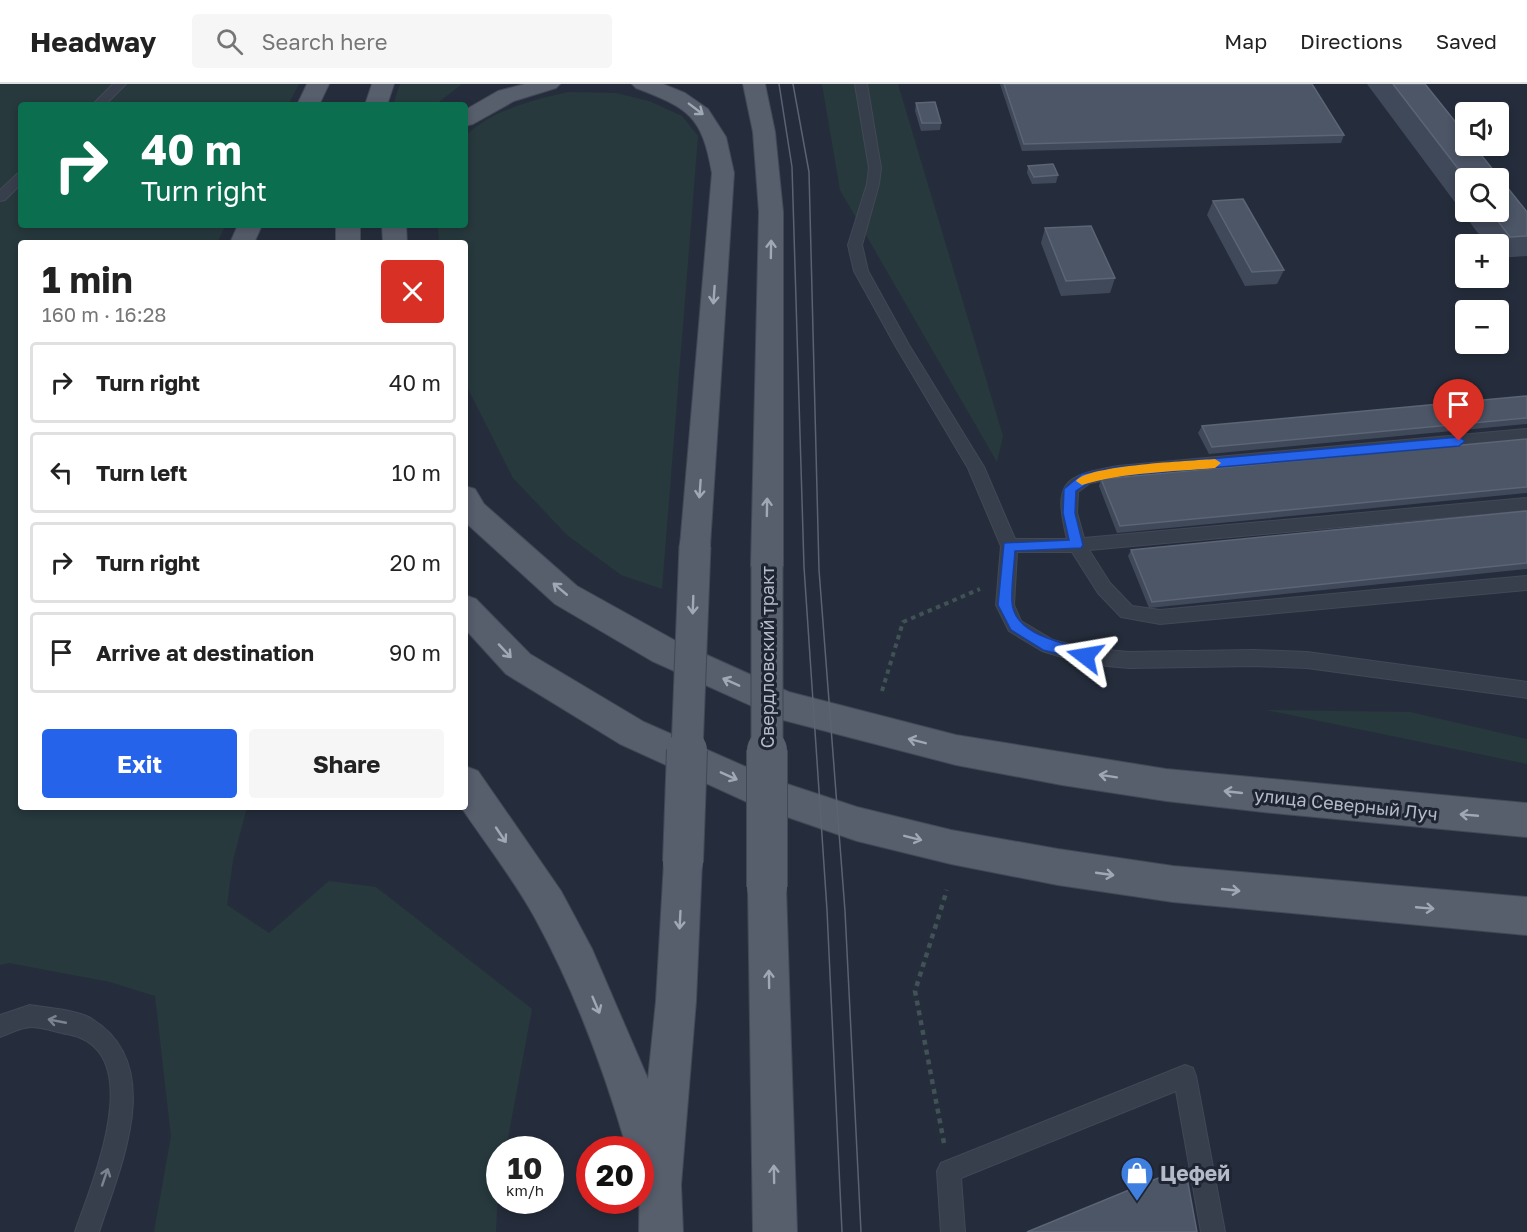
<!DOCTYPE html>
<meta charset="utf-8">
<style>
body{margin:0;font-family:"Golos Text",sans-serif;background:#f6f6f6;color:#222;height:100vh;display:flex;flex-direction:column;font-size:22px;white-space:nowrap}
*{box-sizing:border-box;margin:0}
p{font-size:20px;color:#767676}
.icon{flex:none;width:33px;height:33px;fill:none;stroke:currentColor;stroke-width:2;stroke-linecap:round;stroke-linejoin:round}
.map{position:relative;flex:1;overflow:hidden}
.side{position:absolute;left:18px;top:156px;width:450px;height:570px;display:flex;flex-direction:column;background:#fff;border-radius:6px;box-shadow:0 3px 9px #0003}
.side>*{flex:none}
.guide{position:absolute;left:18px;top:18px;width:450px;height:126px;border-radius:6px;box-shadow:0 3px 9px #0003;background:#0b6e4f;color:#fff;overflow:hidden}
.tools{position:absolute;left:1455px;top:18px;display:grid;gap:12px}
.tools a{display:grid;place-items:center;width:54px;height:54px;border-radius:6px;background:#fff;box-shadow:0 3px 9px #0003;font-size:30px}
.speed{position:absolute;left:486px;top:1052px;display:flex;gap:12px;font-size:30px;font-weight:700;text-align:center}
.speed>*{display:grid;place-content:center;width:78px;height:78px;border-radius:50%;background:#fff;box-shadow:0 3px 9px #0003;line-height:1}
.speed small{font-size:15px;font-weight:400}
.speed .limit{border:9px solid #d22;background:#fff;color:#111}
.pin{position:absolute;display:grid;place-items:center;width:51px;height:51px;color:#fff;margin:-62px -26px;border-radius:50% 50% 50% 0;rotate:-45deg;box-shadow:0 0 6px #0007}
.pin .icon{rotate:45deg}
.me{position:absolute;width:66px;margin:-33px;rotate:284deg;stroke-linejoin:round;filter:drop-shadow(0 0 4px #0008)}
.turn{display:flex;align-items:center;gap:21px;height:126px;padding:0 24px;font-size:27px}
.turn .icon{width:78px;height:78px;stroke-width:2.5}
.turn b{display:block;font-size:42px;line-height:51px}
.round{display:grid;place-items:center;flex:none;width:63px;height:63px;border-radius:6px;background:#f6f6f6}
.headline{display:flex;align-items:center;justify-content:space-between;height:102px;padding:0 24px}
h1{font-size:36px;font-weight:700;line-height:45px}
.cta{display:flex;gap:12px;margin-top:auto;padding:12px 24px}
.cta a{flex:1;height:69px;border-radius:6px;background:#2563eb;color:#fff;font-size:24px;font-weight:700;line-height:69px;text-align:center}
.cta a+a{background:#f6f6f6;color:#222}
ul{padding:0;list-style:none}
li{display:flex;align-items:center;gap:18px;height:81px;margin:0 12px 9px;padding:0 12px;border:3px solid #e0e0e0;border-radius:6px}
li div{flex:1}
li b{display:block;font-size:22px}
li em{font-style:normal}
header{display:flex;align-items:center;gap:36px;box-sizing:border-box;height:84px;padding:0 30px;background:#fff;border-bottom:2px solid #e0e0e0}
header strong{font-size:28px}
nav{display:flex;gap:33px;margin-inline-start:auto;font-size:21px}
.search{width:420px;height:54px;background:#f6f6f6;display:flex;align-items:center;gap:15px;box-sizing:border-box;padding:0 21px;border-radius:6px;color:#767676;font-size:22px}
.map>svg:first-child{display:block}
</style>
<header>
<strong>Headway</strong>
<div class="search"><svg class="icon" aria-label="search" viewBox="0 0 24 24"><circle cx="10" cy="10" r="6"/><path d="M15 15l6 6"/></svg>Search here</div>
<nav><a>Map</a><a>Directions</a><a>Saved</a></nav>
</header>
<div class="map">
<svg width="1527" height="1148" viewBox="0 0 1527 1148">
<rect width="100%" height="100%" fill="#252d3c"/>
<path fill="#27393d" d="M0 0H299L288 21H21V141H226L217 159H21V723H247L233 776 227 821 269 849 329 797 376 803 532 925 506 1065H500L496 1148H154L171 1052 155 912 110 898 9 879 0 881Z
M400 0H462L435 21H393Z
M822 0H898L1003 352 997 378 840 106Z
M568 8 616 9 649 17 682 32 698 52 662 505 621 491 567 451 513 394 465 299V159H439L438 141H465V52C492 26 533 16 568 8Z
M1266 626 1410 628 1527 655V680Z"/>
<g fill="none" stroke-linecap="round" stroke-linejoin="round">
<g stroke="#424855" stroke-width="2">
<path id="service" d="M113 0H126L105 21H92Z
M855 0H867L881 84 879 100 862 161 868 187 909 261 984 383 1015 455H1067C1053 397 1063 392 1118 382L1527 345V357L1118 394 1090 399 1078 408 1077 429 1084 454 1527 414V426L1089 466 1110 499 1132 522 1160 526 1527 492V506L1160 540 1121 533 1098 509 1072 468H1017L1014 521 1021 537 1053 556 1085 564 1129 568 1254 566 1307 568 1527 598V614L1307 584 1254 582 1129 584 1085 580 1042 567 1009 547 996 521 1001 462 968 384 895 261 854 187 848 161 867 100 869 84Z
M21 89V100L5 116 0 117V106L17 90Z
M30 921C47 924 78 926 92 935 167 981 120 1083 99 1148H75C91 1100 151 965 67 950 56 948 42 943 31 943 21 943 9 950 0 953V931Z
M1185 981 1193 984 1196 992 1225 1148H1201L1176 1007 961 1094 965 1148H941L937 1087 941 1079Z"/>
</g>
<g stroke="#424855" stroke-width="2">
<path id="primary" d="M307 0H329L319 21H297Z
M372 0H394L387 21H365Z
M525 0H560L556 4 514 17 473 40 465 42V26L498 7Z
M632 0H663L685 9 708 25 726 53 734 89 710 462 706 470 695 474 684 470 680 462 712 89C702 31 688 24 636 4Z
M743 0H765L775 48 783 128V482L778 491 767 494 756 491 751 482 759 128 753 48Z
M238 141H262L254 159H230Z
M336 141H360V159H336Z
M382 141H406L407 159H383Z
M465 402 475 405 484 420 577 502 676 557 789 608 956 651 1166 685 1527 719V753L1273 729 1166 717 1062 701 956 681 783 636 652 577 555 520 465 438Z
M465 511 476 515 530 570 644 638 778 697 857 723 951 746 1058 765 1173 782 1527 813V851L1173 818 1058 801 951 780 857 757 758 723 620 660 506 590 465 545Z
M465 682 478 687 561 807 592 865 648 995 656 917 664 778 670 766 683 760 696 766 702 778 696 917 681 1101 683 1148H639L640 1065H627C604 986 575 907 535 834 514 796 486 760 461 723H465Z
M767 785 780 790 786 803 797 1148H753L748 803 754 790Z"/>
</g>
<path stroke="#405255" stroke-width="4" stroke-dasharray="4.5 4.5" stroke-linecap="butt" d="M882 607 903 538 980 505"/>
<path stroke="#405255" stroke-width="4.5" stroke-dasharray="5 5" stroke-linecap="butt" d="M944 1059 915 907 947 806"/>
<use href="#service" fill="#383f4c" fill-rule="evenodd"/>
<use href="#primary" fill="#575e6c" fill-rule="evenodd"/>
<path stroke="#5b6373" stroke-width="1.5" d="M779 0 792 83 804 483 827 826 842 1148
M793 0 809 88 819 486 845 827 861 1148"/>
<g stroke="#424855" stroke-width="33" stroke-linecap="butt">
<path id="primary-bridge-far1" d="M767 482V667
M687 667 695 462"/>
</g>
<g stroke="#424855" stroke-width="42" stroke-linecap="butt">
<path id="primary-bridge" d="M767 666V803
M683 778 687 666"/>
</g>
<use href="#primary-bridge-far1" stroke="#575e6c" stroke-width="31"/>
<use href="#primary-bridge" stroke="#575e6c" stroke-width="40"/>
</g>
<path fill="#40495a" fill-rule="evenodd" d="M1000 0H1312L1344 51 1341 59 1022 67Z
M1367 0H1425L1527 128V172L1498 174V160H1486ZM1466 94 1498 128H1466Z
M916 19 941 39 940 46 921 47 915 27Z
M1028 82 1058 91 1056 99 1032 100 1027 89Z
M1213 117 1284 186 1277 200 1245 202 1207 131Z
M1045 144 1115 194 1110 209 1061 212 1041 159Z
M1527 312V340L1209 370 1198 349 1202 342Z
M1527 355V409L1117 449 1099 402 1101 395Z
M1527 427V485L1149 524 1128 472 1131 466Z"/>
<path fill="#4c5666" stroke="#5c6575" stroke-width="1.5" d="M1004 0H1312L1344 51 1024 60Z
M1393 0H1425L1466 51V62H1474L1527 128V152L1510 153 1491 128H1498V94L1466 95Z
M935 18 941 39H922L916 19Z
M1053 80 1058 91 1034 93 1028 82Z
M1243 115 1284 186 1252 188 1213 117Z
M1091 142 1115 194 1066 197 1045 144Z
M1527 312V334L1212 363 1202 342Z
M1527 355V403L1120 442 1101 395Z
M1527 427V479L1152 518 1131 466Z
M1185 1083 1197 1148H1027Z"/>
<defs><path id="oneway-shaft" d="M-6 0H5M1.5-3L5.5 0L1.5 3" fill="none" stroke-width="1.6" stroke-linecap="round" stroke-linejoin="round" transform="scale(1.5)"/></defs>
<g stroke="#a1a8b5">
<use href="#oneway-shaft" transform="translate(696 25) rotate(37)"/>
<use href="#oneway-shaft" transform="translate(771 165) rotate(-89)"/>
<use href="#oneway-shaft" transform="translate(714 211) rotate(94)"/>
<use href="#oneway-shaft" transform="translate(700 405) rotate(94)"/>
<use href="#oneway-shaft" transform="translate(767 423) rotate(-89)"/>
<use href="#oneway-shaft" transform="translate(560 505) rotate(-140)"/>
<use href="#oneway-shaft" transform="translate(693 521) rotate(92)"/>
<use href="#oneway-shaft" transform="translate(505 567) rotate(47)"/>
<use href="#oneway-shaft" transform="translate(731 598) rotate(-156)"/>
<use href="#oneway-shaft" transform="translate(917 657) rotate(-166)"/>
<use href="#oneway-shaft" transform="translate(729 692) rotate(24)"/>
<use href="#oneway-shaft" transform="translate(1108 692) rotate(-171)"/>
<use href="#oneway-shaft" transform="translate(1233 708) rotate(-174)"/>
<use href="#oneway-shaft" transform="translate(1469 731) rotate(-175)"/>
<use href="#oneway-shaft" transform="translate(501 751) rotate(56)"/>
<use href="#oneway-shaft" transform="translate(913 754) rotate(14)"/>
<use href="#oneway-shaft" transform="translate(1105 790) rotate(8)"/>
<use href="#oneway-shaft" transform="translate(1231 806) rotate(6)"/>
<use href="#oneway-shaft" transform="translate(1425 824) rotate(5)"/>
<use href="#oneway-shaft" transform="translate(680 836) rotate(93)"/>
<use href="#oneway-shaft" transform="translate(769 895) rotate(-91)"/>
<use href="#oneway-shaft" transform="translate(596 921) rotate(67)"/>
<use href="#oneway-shaft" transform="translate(774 1090) rotate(-91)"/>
</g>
<g stroke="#7c8390">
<use href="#oneway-shaft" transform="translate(57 937) rotate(-169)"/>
<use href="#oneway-shaft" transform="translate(105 1093) rotate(-71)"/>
</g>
<path fill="#2563eb" stroke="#184099" stroke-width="1.5" d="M1459 353 1465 357 1459 362 1118 392 1090 398 1076 407 1075 429 1083 461 1081 464 1015 467C1014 484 1011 502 1012 518 1014 552 1066 559 1090 567L1092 572 1090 576 1085 577 1043 566 1011 546 998 521 1004 459 1069 456 1063 429 1064 405 1082 390 1118 383Z"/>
<path fill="#f59e0b" d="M1215 375 1221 379 1215 384C1171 388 1124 388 1082 401L1076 397C1087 381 1191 377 1215 375Z"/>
<defs>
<g id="shop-pin" transform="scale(1.725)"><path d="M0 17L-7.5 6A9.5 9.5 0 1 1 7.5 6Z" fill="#3f7fe0" stroke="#1e2431"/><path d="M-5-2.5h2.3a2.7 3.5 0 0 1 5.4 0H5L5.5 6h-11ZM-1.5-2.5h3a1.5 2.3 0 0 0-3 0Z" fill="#fff"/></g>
</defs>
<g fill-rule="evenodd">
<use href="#shop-pin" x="1137" y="1089"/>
</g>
<g text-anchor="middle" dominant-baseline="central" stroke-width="6" stroke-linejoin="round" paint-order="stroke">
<g font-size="18" fill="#b4bac7" stroke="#1e2431">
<text transform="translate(767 573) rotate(-90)">Свердловский тракт</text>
<text transform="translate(1346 720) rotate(6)">улица Северный Луч</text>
</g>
<g font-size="21" font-weight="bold" fill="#b4bac7" stroke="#1e2431" text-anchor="start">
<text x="1160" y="1089">Цефей</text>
</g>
</g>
</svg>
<div class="tools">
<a><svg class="icon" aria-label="sound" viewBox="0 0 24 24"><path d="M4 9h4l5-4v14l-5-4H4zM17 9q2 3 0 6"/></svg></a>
<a><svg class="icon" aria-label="search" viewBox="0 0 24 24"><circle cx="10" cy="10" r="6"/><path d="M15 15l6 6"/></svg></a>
<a>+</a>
<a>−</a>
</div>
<div class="speed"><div>10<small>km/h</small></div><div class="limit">20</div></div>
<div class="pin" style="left:1459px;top:357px;background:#d93025"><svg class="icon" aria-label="arrive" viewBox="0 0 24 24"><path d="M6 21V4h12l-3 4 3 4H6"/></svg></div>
<svg class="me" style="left:1085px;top:572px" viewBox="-20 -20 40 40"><path d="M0-17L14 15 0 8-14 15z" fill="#2563eb" stroke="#fff" stroke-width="4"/></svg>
<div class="guide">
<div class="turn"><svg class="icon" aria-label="right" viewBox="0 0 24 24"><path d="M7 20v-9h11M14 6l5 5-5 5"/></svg><div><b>40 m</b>Turn right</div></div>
</div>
<section class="side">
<div class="headline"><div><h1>1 min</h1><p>160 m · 16:28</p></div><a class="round" style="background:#d93025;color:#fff"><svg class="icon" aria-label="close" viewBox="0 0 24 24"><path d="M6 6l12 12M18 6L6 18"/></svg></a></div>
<ul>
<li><svg class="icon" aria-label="right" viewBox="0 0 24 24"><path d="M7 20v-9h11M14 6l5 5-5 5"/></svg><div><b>Turn right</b></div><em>40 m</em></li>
<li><svg class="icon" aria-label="left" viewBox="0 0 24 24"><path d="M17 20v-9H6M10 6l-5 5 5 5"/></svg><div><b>Turn left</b></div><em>10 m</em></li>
<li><svg class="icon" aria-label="right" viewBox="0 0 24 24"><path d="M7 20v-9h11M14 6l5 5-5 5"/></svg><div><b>Turn right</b></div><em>20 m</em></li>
<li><svg class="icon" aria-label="arrive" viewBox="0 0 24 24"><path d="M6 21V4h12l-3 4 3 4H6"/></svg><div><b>Arrive at destination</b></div><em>90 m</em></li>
</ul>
<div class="cta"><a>Exit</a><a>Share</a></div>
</section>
</div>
